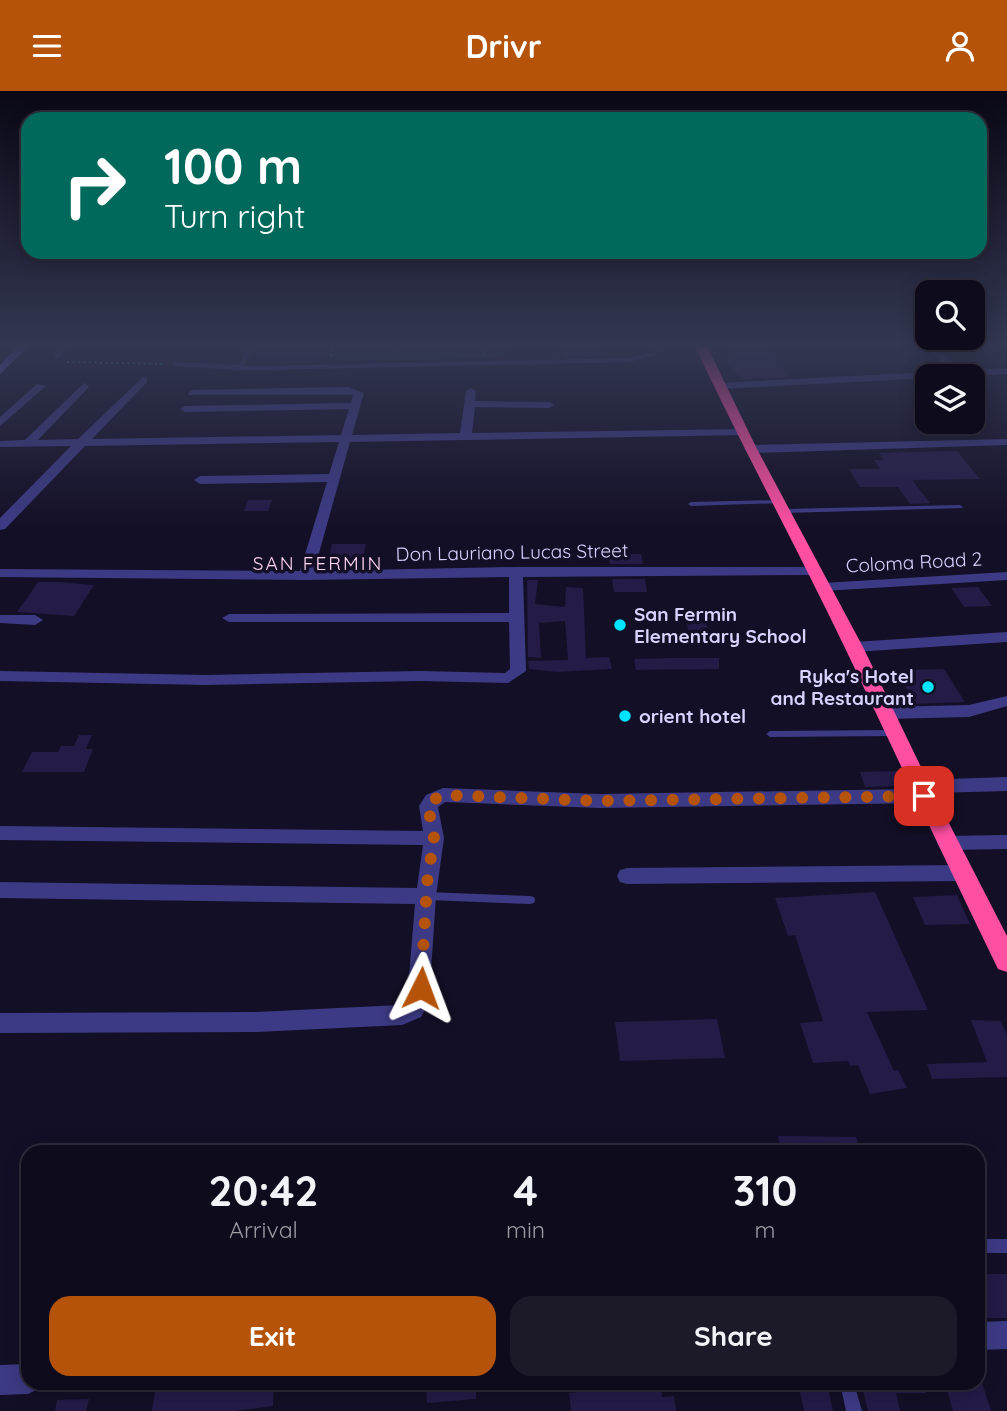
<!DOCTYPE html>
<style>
body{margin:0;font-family:Quicksand,sans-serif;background:#1c1929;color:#f1f3f6;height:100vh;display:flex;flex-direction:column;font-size:26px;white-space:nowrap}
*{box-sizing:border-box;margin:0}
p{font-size:23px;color:#9b9ba3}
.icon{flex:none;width:38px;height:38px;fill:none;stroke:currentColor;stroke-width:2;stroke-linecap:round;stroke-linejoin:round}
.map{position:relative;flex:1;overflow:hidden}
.side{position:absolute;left:21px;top:1054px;width:964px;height:245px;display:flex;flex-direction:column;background:#0e0b1c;border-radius:21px;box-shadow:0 4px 18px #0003,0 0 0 2px #2e2b3b}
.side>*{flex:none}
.banner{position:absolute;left:21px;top:21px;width:966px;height:147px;border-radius:21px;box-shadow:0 4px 18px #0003,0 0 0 2px #2e2b3b;background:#00695c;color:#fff;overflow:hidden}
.controls{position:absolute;left:915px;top:189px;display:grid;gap:14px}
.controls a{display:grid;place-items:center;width:70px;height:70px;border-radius:14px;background:#0e0b1c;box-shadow:0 4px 18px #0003,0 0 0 2px #2e2b3b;font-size:35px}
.pin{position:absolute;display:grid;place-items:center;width:60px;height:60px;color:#fff;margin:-30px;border-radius:14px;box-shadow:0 4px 10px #0006}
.me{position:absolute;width:77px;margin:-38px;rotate:3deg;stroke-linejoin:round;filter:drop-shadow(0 0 5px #0008)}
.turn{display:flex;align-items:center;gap:24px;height:147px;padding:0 28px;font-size:32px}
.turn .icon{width:91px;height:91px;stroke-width:2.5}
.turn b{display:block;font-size:49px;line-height:60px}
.eta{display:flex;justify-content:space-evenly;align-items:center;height:119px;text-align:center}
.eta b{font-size:42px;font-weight:700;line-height:49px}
.button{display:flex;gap:14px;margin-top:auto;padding:14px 28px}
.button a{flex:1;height:80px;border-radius:21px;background:#b45309;color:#fff;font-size:28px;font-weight:700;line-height:80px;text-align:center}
.button a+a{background:#1c1929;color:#f1f3f6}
header{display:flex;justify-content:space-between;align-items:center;height:91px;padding:0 28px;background:#b45309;color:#fff;font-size:32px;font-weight:700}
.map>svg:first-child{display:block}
</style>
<header><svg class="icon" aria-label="menu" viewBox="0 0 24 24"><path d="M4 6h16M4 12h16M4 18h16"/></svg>Drivr<svg class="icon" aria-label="person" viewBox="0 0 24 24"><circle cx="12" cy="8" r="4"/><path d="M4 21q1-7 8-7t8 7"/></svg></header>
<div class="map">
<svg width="1007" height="1320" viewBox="0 0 1007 1320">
<rect width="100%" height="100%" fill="#130f26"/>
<path fill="#12302f" d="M327 253H519V254L512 263 490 267 354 270 329 267 326 262Z"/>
<path fill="#241b47" d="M261 253H327L323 271 256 272Z
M562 253H602L605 265 564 266Z
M727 253 769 255 790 286 741 288 725 268 737 267Z
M957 360 980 388 912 389 930 412 910 413 898 396H860L849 378H880L874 369H884L879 362Z
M248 409H272L268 420H244Z
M332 453H366L361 476 327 477Z
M608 463H641L643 473H610Z
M612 488H645L647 501H614Z
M527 489H538L535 513 565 516 566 496 583 497 586 567 609 566 612 578 557 581 529 578 528 570 568 569 565 530 539 532 541 567 528 566Z
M38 491H59L94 494 74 525 17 521Z
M978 496 992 515 964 516 951 497Z
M686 525 705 526 708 539H688Z
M669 567H719V578L636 579 634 568Z
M944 578 965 611 914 613 897 579Z
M79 644H92L86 658H93L84 681H22L32 661H58L61 655H74Z
M899 680 905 695 865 696 860 681Z
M875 801 928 919 867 921 894 980 898 979 907 997 870 1003 858 974 850 975 848 970 813 972 800 932 823 930 795 844 788 845 775 807Z
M957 804 970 833 925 834 913 806Z
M717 928 725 967 620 970 615 931Z
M971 929 1001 930 1007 945V986L932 988 927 973 987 971Z
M778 1045 856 1046 860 1060H781Z
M978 1183H1007V1227H978Z
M173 1292H274L273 1315 234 1320H152L156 1294Z
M426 1292H476V1308L427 1312Z
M636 1292H660L662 1306 674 1305 676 1320H571L569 1302 636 1295Z
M798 1292H827L833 1320H804Z
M861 1292H926V1302H896L900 1320H868Z
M945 1292H982L991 1320H953Z
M89 1308 86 1320H55L57 1309Z"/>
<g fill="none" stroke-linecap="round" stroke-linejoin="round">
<path stroke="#2fb8b0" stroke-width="2" stroke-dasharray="2 3.5" stroke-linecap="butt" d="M398 253 399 264
M483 264 484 253
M331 265 333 253
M67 271 165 273"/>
<path fill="#3d3a85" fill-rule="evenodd" d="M64 253H69L59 267H55L54 266Z
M249 253H254L244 275H265L629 267 652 262 660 254H703L701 255 661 256 656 264 629 271 265 279H240L175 275 172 273 175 271 239 274Z
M780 409 783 411 782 412 691 415 688 413 691 411Z
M960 414 963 416 962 417 784 422 781 420 784 418Z
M894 639 898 642 894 645 770 646 766 643 770 640Z
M427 801 530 805 534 806 535 809 534 812 530 813 427 809 423 808 422 805 423 802Z
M978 1148H1007V1162H978Z
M840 1292H854L862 1320H846Z"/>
<path fill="#3d3a85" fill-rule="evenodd" d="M923 253H934L962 280 1007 277V283L721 298 716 295 721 292 951 280Z
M143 286 147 287V291L92 348 341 344 349 318 185 321 180 318 185 315 351 312 353 304H189L188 302 193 299 348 296 364 302 352 344 460 342 466 300 471 297 476 300 475 310 549 311 554 314 549 317 475 316 472 342 742 338 748 341 742 344 350 351 314 480 516 476H815L822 480 815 484 523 486 526 580 508 592 420 590 206 594 0 590V580L206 584 420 580 505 582 510 578 509 531H229L222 527 229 523 509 522V486L305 489 0 486V478L300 480 327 391 200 393 194 389 200 385 329 383 339 351 85 355 5 438 0 439V427L71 355 0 356V350L25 349 84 292 89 295 88 297 38 349 78 348Z
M37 293 46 295 0 335V326Z
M1007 348V354L750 362 744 358 750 354Z
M1007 481V489L823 500 816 496 823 492Z
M0 524H35L43 529 35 534 0 532Z
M1007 541V551L854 561 846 556 854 551Z
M1007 605V615L969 626 885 628 877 622 885 616 969 614Z
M1007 686V700L932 702 930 710 924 712 599 717 445 711 438 716 444 747 436 805 429 911 421 926 402 934 257 941 0 942V922L257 921 400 914 407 909 415 813 0 807V791L417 797 423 754 0 749V735L423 740 419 715 426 704 443 697 599 703 912 698 914 691 920 689Z
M1007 744V758L947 759 940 757 937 752 940 747 947 745Z
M963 774 970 776 973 782 970 788 963 790 627 793 620 791 617 785 620 779 627 777Z
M1007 1230V1258L978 1259V1231Z
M28 1273V1292H41L38 1298 28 1303 0 1304V1274Z"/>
<path fill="#6f6bff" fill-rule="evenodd" d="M20 253H31L0 283V274Z"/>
<path fill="#ff4fa3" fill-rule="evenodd" d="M694 253H706L757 358 863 556 935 705 1007 845V881L998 878C946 771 896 664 845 557 796 455 742 356 694 253Z"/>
</g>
<linearGradient id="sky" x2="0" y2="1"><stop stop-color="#0a0815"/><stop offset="0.58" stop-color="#333752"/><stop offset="1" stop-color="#333752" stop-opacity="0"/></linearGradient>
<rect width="1007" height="438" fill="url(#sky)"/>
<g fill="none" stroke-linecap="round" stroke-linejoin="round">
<path stroke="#b45309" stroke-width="12" stroke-dasharray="0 21.6" d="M421 897 427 792 434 747 428 715 433 709 443 704 599 710 924 705"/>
</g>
<g fill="#00e5ff" stroke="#130f26" stroke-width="2.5">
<circle cx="620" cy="534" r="7"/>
<circle cx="928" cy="596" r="7"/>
<circle cx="625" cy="625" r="7"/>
</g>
<g text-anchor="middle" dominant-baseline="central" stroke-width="7" stroke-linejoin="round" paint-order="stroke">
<g font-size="19" fill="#d9d4ff" stroke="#130f26">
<text transform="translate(512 461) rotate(-1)">Don Lauriano Lucas Street</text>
<text transform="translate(914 471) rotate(-3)">Coloma Road 2</text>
</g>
<g font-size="19" letter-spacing="2" fill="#ffd6f0" stroke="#130f26">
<text x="318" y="472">SAN FERMIN</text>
</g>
<g font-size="19" font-weight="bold" fill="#d9d4ff" stroke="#130f26" text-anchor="start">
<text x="634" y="523">San Fermin<tspan x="634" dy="22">Elementary School</tspan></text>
<text x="914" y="585" text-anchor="end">Ryka's Hotel<tspan x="914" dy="22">and Restaurant</tspan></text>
<text x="639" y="625">orient hotel</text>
</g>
</g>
</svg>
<div class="controls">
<a><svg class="icon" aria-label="search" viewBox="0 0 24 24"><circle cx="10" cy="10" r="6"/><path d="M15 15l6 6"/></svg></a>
<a><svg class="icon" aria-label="layers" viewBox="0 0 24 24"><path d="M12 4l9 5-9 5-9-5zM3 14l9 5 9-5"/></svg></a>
</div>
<div class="pin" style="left:924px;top:705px;background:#d93025"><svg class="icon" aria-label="arrive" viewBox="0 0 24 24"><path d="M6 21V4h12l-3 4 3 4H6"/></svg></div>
<svg class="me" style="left:421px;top:897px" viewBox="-20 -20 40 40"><path d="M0-17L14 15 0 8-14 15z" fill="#b45309" stroke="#fff" stroke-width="4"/></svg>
<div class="banner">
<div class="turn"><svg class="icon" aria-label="right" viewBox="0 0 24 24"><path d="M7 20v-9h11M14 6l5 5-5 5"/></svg><div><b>100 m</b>Turn right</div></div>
</div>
<section class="side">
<div class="eta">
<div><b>20:42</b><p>Arrival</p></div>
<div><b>4</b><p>min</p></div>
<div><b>310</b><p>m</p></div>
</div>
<div class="button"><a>Exit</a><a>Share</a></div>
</section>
</div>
